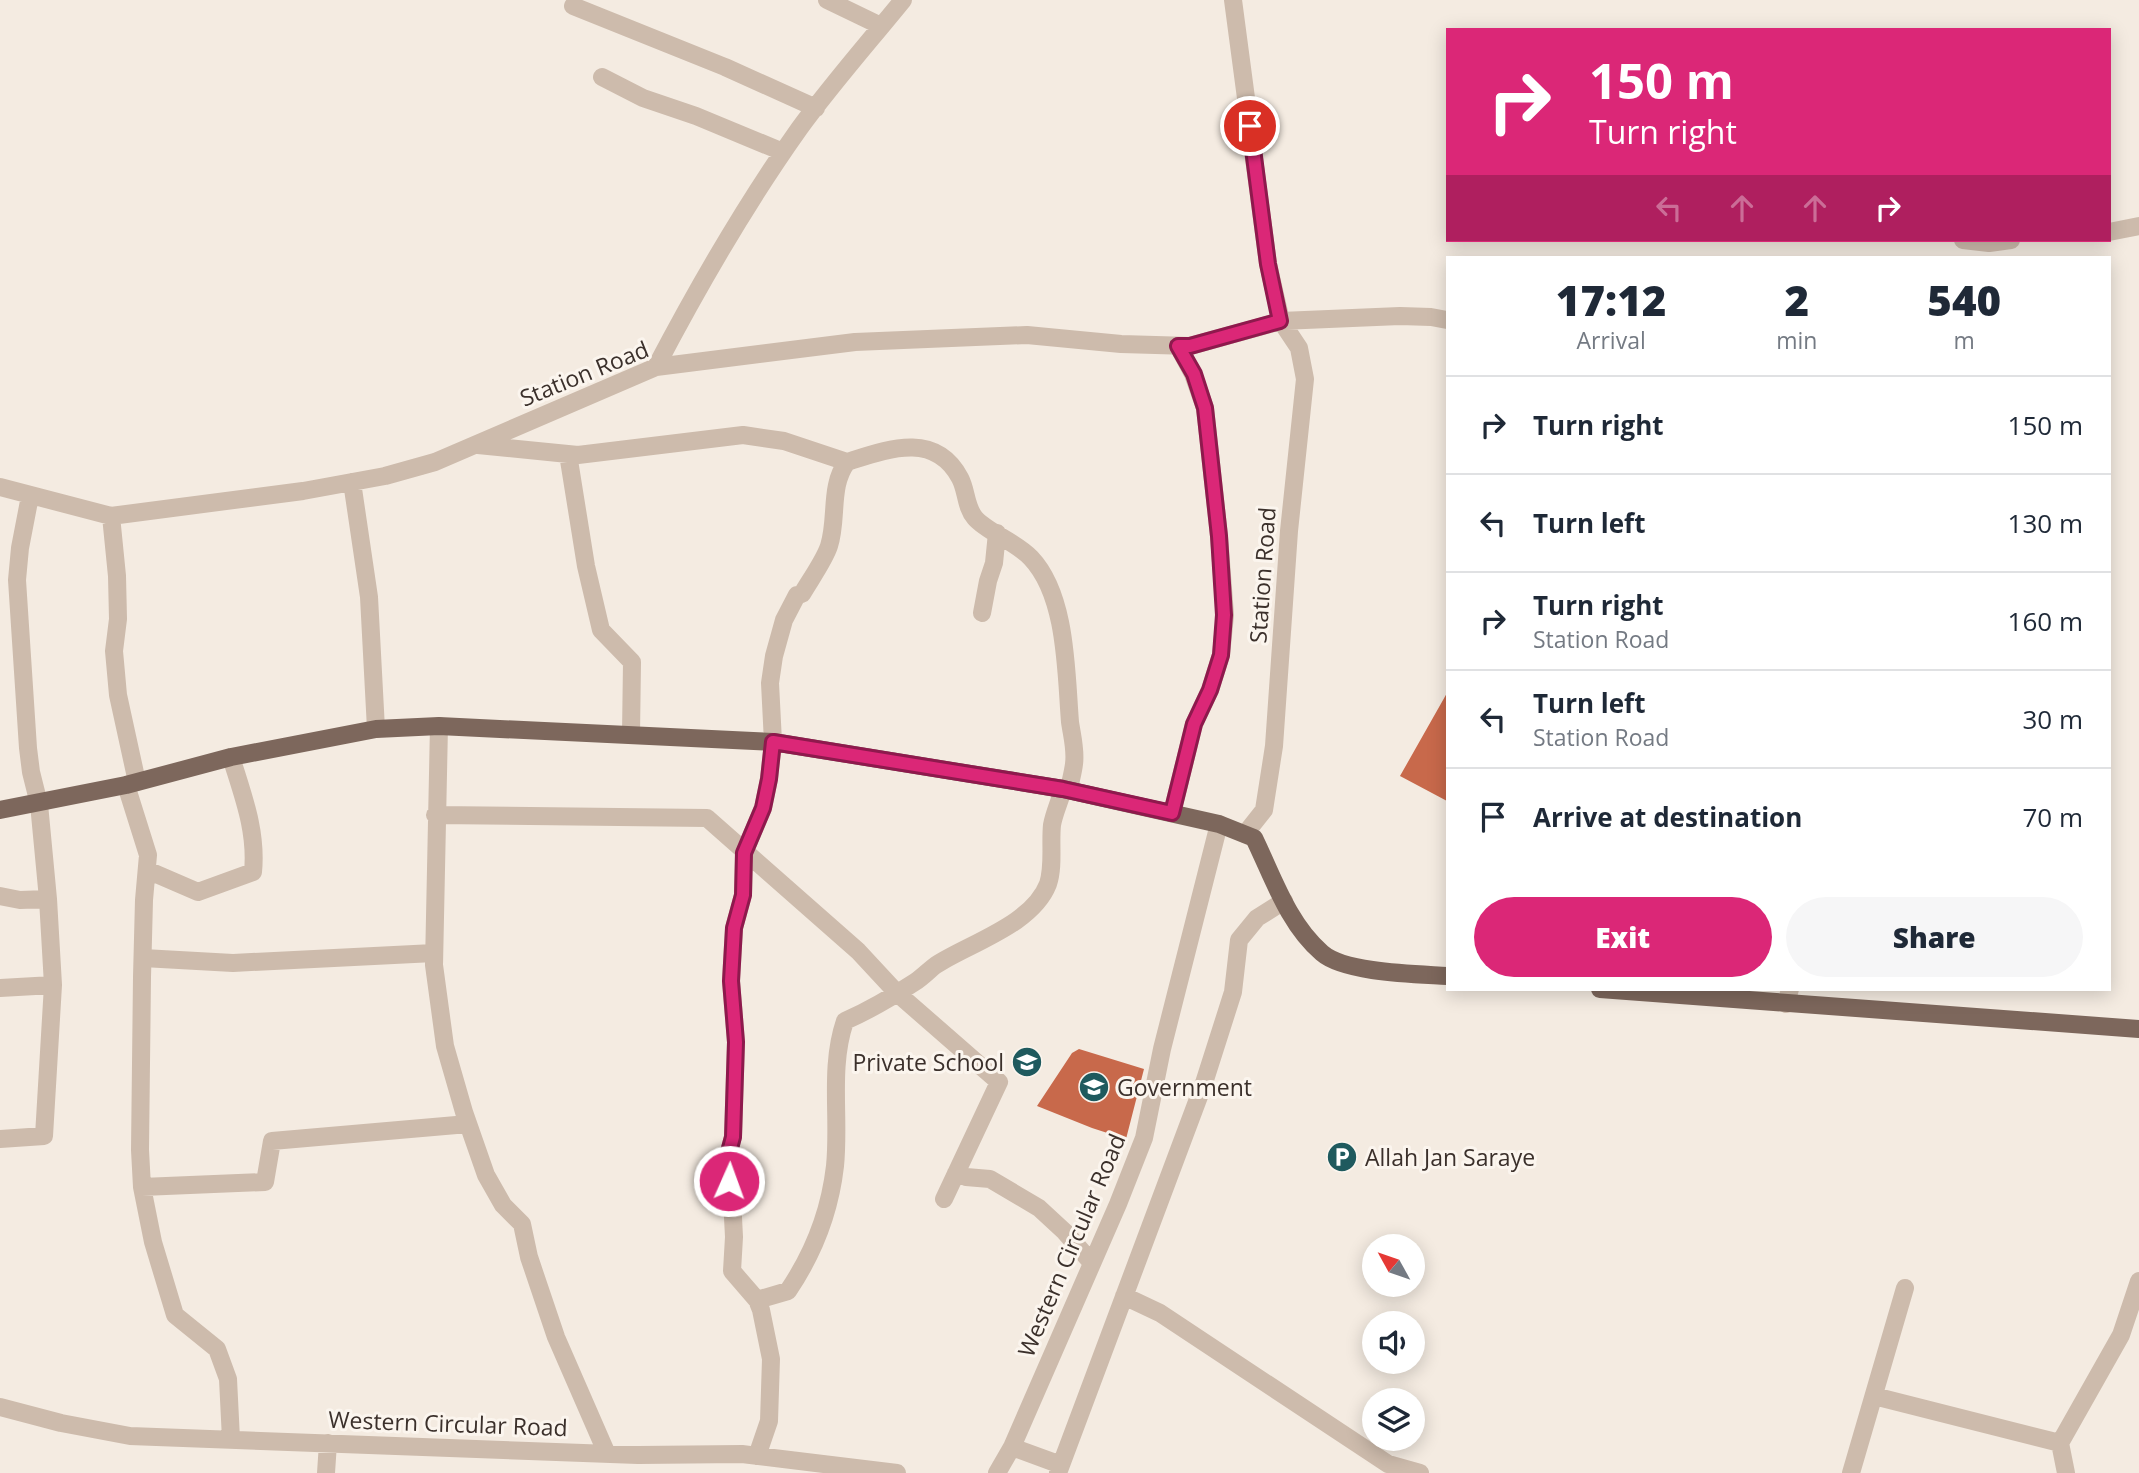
<!DOCTYPE html>
<style>
body{margin:0;font-family:"Open Sans",sans-serif;background:#f6f6f7;color:#1f2937;height:100vh;display:flex;flex-direction:column;font-size:26px;white-space:nowrap}
*{box-sizing:border-box;margin:0}
p{font-size:23px;color:#747a83}
.icon{flex:none;width:38px;height:38px;fill:none;stroke:currentColor;stroke-width:2;stroke-linecap:round;stroke-linejoin:round}
.map{position:relative;flex:1;overflow:hidden}
.sheet{position:absolute;left:1446px;top:256px;width:665px;height:735px;display:flex;flex-direction:column;background:#fff;border-radius:0px;box-shadow:0 4px 18px #0003}
.sheet>*{flex:none}
.top-card{position:absolute;left:1446px;top:28px;width:665px;height:214px;border-radius:0px;box-shadow:0 4px 18px #0003;background:#db2777;color:#fff;overflow:hidden}
.needle{width:46px;rotate:310deg}
.tools{position:absolute;left:1362px;top:1234px;display:grid;gap:14px}
.tools a{display:grid;place-items:center;width:63px;height:63px;border-radius:50%;background:#fff;box-shadow:0 4px 18px #0003;font-size:35px}
.pin{position:absolute;display:grid;place-items:center;width:60px;height:60px;color:#fff;margin:-30px;border:4px solid #fff;border-radius:50%;box-shadow:0 2px 7px #0007}
.me{position:absolute;width:77px;margin:-38px;rotate:2deg;stroke-linejoin:round;filter:drop-shadow(0 0 5px #0008)}
.turn{display:flex;align-items:center;gap:24px;height:147px;padding:0 28px;font-size:32px}
.turn .icon{width:91px;height:91px;stroke-width:2.5}
.turn b{display:block;font-size:49px;line-height:60px}
.lanes{display:flex;align-items:center;height:66px;padding:0 28px;background:#0003;justify-content:center;gap:35px;direction:ltr}
.lanes .off{opacity:.35}
.eta{display:flex;justify-content:space-evenly;align-items:center;height:119px;text-align:center}
.eta b{font-size:42px;font-weight:800;line-height:49px}
.action{display:flex;gap:14px;margin-top:auto;padding:14px 28px}
.action a{flex:1;height:80px;border-radius:42px;background:#db2777;color:#fff;font-size:28px;font-weight:800;line-height:80px;text-align:center}
.action a+a{background:#f6f6f7;color:#1f2937}
ul{padding:0;list-style:none}
li{display:flex;align-items:center;gap:21px;height:98px;padding:0 28px;border-top:2px solid #e0e1e3}
li div{flex:1}
li b{display:block;font-size:26px}
li em{font-style:normal}
.map>svg:first-child{display:block}
</style>
<div class="map">
<svg width="2139" height="1473" viewBox="0 0 2139 1473">
<rect width="100%" height="100%" fill="#f4ebe1"/>
<path fill="#c8694b" d="M1447 693V801L1400 776Z
M1079 1049 1144 1069 1126 1139 1092 1128 1037 1106 1072 1053Z"/>
<g fill="none" stroke-linecap="round" stroke-linejoin="round">
<path stroke="#cdbbac" stroke-width="18" d="M827 0 881 26
M1233 0 1268 264 1281 321 1299 348 1305 379 1289 531 1274 746 1264 810 1245 834
M573 6 725 67 816 108
M602 77 643 98 696 116 783 152
M2109 232 2139 226
M1963 240 1989 243 2011 240
M656 367C699 285 745 205 799 129 831 85 868 43 903 0
M478 445 578 455 743 435 784 441 847 462
M568 454 586 566 601 630 632 662 631 734
M352 482 369 597 376 729
M0 487 111 516 303 491 385 476 435 462 656 367 855 342 1027 335 1121 344 1190 346 1281 321 1400 316 1431 317 1447 320
M111 516 117 576 118 619 114 651 118 695 137 782
M982 613 988 581 994 563 997 533
M439 726 434 965 445 1046 464 1112 486 1175 503 1205 522 1224 529 1257 556 1337 607 1454
M126 785 148 855 144 900 142 977 140 1150 142 1187 153 1242 175 1315 217 1349 228 1379 231 1439
M1172 813 1194 724 1210 690 1221 655 1225 615 1219 536 1205 408 1193 374 1178 346
M435 815 707 818 858 951 897 993 999 1082 944 1199
M147 870 198 892 253 872C257 831 243 796 231 757
M0 896 20 900 48 899
M143 958 233 963 434 953
M0 988 53 985
M1786 1004 1790 989
M0 1139 44 1136 53 985 48 899 39 804 31 772 28 748 17 580 20 548 30 496
M956 1173 966 1177 990 1179 1039 1208 1065 1232 1092 1263
M142 1187 265 1182 272 1141 468 1124
M1124 1296 1160 1313 1388 1464 1420 1473
M757 1300 788 1291C813 1254 830 1210 835 1166 840 1117 829 1068 845 1021 870 1010 892 997 915 982 923 977 929 970 936 965 970 943 1032 925 1048 884 1054 866 1050 844 1052 825 1054 813 1060 801 1063 789
M1874 1396 2060 1443
M0 1407 61 1423 130 1436 638 1455 742 1454 897 1473
M1012 1447 1061 1465
M757 1456 769 1421 771 1359 761 1310 757 1300 732 1271 734 1237 732 1198 726 1163 733 1137 736 1042 731 981 734 928 743 895 744 853 763 808 769 779 773 742 770 683 774 656 784 620 797 595 802 594C810 580 824 561 829 546 838 518 829 486 847 462 888 449 935 431 960 478 967 491 965 506 975 518 987 532 1016 542 1031 558 1067 596 1066 673 1070 722 1072 736 1076 750 1074 764 1073 773 1070 782 1069 790
M326 1473 328 1443
M997 1473 1012 1447 1118 1204 1144 1138 1162 1049 1219 824
M1058 1473 1204 1083 1233 992 1239 940 1257 918 1284 901
M1851 1473 1905 1288
M2066 1473 2060 1443 2121 1335 2139 1281"/>
<path stroke="#7d675c" stroke-width="18" d="M0 810 126 785 231 757 376 729 439 726 773 742 1063 789 1219 824 1254 838C1273 877 1288 924 1322 953 1345 973 1416 974 1447 976
M1600 989 2139 1029"/>
</g>
<g fill="none" stroke-linecap="round" stroke-linejoin="round">
<g stroke="#8e194d" stroke-width="18">
<path id="route" d="M729 1181 726 1163 733 1137 736 1042 731 981 734 928 743 895 744 853 763 808 769 779 773 742 1063 789 1172 813 1194 724 1210 690 1221 655 1224 615 1219 536 1205 408 1194 374 1178 346H1190L1280 321 1268 264 1250 126"/>
</g>
<use href="#route" stroke="#db2777" stroke-width="12"/>
</g>
<defs>
<g id="school-disc" transform="scale(1.575)"><circle r="9.5" fill="#1f5a5e" stroke="#fbf5ee"/><path d="M0-5L7-2L0 1L-7-2ZM-4 1L0 2.5L4 1V4Q0 6-4 4Z" fill="#fff"/></g>
<g id="parking-disc" transform="scale(1.575)"><circle r="9.5" fill="#1f5a5e" stroke="#fbf5ee"/><path d="M-3.5-5.5H1a3.5 3.5 0 0 1 0 7H-1V5.5H-3.5ZM-1-3.4V-.6H.8a1.4 1.4 0 0 0 0-2.8Z" fill="#fff"/></g>
</defs>
<g fill-rule="evenodd">
<use href="#school-disc" x="1027" y="1062"/>
<use href="#school-disc" x="1094" y="1087"/>
<use href="#parking-disc" x="1342" y="1157"/>
</g>
<g text-anchor="middle" dominant-baseline="central" stroke-width="6" stroke-linejoin="round" paint-order="stroke">
<g font-size="23" fill="#3b302b" stroke="#fbf5ee">
<text transform="translate(584 373) rotate(-22)">Station Road</text>
<text transform="translate(1262 575) rotate(-86)">Station Road</text>
<text transform="translate(1071 1245) rotate(-67)">Western Circular Road</text>
<text transform="translate(448 1423) rotate(2)">Western Circular Road</text>
</g>
<g font-size="23" fill="#3b302b" stroke="#fbf5ee" text-anchor="start">
<text x="1004" y="1062" text-anchor="end">Private School</text>
<text x="1117" y="1087">Government</text>
<text x="1365" y="1157">Allah Jan Saraye</text>
</g>
</g>
</svg>
<div class="tools">
<a><svg class="needle" viewBox="-14 -14 28 28"><path d="M0-13l5 13h-10z" fill="#e53935"/><path d="M0 13l5-13h-10z" fill="#747a83"/></svg></a>
<a><svg class="icon" aria-label="sound" viewBox="0 0 24 24"><path d="M4 9h4l5-4v14l-5-4H4zM17 9q2 3 0 6"/></svg></a>
<a><svg class="icon" aria-label="layers" viewBox="0 0 24 24"><path d="M12 4l9 5-9 5-9-5zM3 14l9 5 9-5"/></svg></a>
</div>
<div class="pin" style="left:1250px;top:126px;background:#d93025"><svg class="icon" aria-label="arrive" viewBox="0 0 24 24"><path d="M6 21V4h12l-3 4 3 4H6"/></svg></div>
<svg class="me" style="left:729px;top:1181px" viewBox="-20 -20 40 40"><circle r="17" fill="#db2777" stroke="#fff" stroke-width="3"/><path d="M0-11L8 9 0 5-8 9z" fill="#fff"/></svg>
<div class="top-card">
<div class="turn"><svg class="icon" aria-label="right" viewBox="0 0 24 24"><path d="M7 20v-9h11M14 6l5 5-5 5"/></svg><div><b>150 m</b>Turn right</div></div>
<div class="lanes"><svg class="icon off" aria-label="left" viewBox="0 0 24 24"><path d="M17 20v-9H6M10 6l-5 5 5 5"/></svg><svg class="icon off" aria-label="ahead" viewBox="0 0 24 24"><path d="M12 20V5M6 11l6-6 6 6"/></svg><svg class="icon off" aria-label="ahead" viewBox="0 0 24 24"><path d="M12 20V5M6 11l6-6 6 6"/></svg><svg class="icon" aria-label="right" viewBox="0 0 24 24"><path d="M7 20v-9h11M14 6l5 5-5 5"/></svg></div>
</div>
<section class="sheet">
<div class="eta">
<div><b>17:12</b><p>Arrival</p></div>
<div><b>2</b><p>min</p></div>
<div><b>540</b><p>m</p></div>
</div>
<ul>
<li><svg class="icon" aria-label="right" viewBox="0 0 24 24"><path d="M7 20v-9h11M14 6l5 5-5 5"/></svg><div><b>Turn right</b></div><em>150 m</em></li>
<li><svg class="icon" aria-label="left" viewBox="0 0 24 24"><path d="M17 20v-9H6M10 6l-5 5 5 5"/></svg><div><b>Turn left</b></div><em>130 m</em></li>
<li><svg class="icon" aria-label="right" viewBox="0 0 24 24"><path d="M7 20v-9h11M14 6l5 5-5 5"/></svg><div><b>Turn right</b><p>Station Road</p></div><em>160 m</em></li>
<li><svg class="icon" aria-label="left" viewBox="0 0 24 24"><path d="M17 20v-9H6M10 6l-5 5 5 5"/></svg><div><b>Turn left</b><p>Station Road</p></div><em>30 m</em></li>
<li><svg class="icon" aria-label="arrive" viewBox="0 0 24 24"><path d="M6 21V4h12l-3 4 3 4H6"/></svg><div><b>Arrive at destination</b></div><em>70 m</em></li>
</ul>
<div class="action"><a>Exit</a><a>Share</a></div>
</section>
</div>
